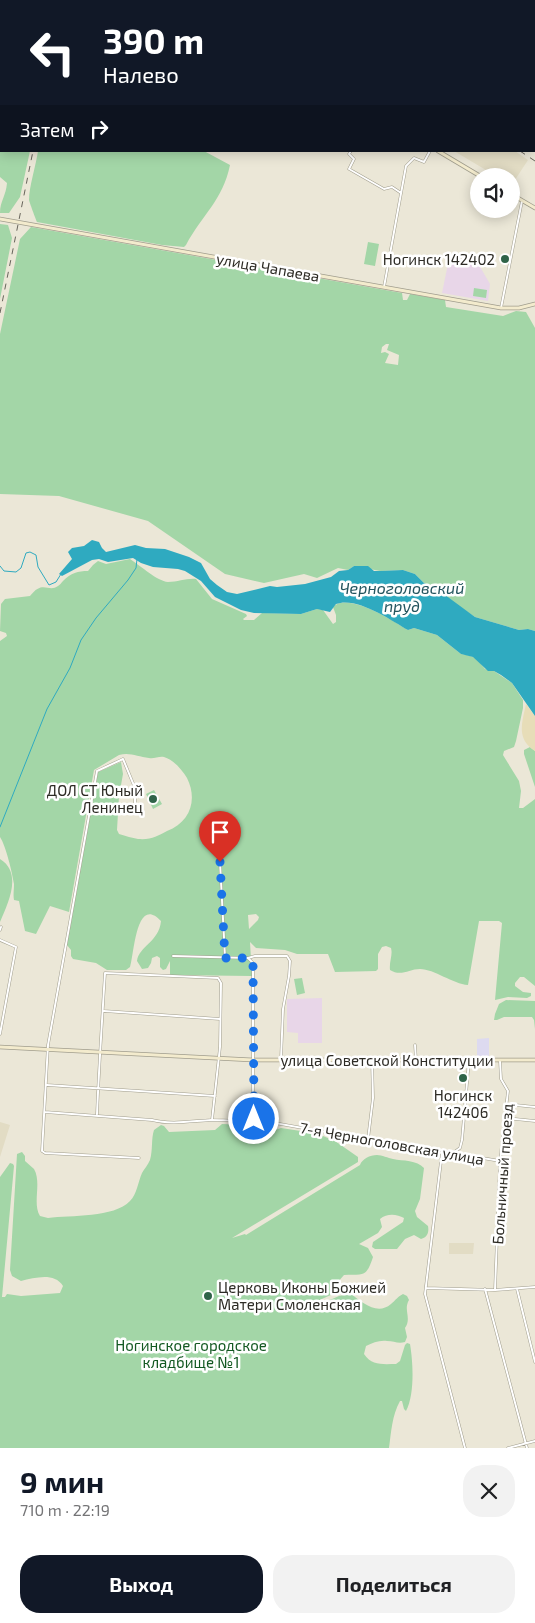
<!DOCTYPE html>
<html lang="ru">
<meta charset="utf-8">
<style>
body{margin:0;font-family:"Exo 2",sans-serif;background:#f2f2f2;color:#202124;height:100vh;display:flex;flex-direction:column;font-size:19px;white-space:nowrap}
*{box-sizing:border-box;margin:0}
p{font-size:16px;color:#757577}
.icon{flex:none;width:28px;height:28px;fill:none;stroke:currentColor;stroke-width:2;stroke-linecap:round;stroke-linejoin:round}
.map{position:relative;height:1448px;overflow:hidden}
.panel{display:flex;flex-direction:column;background:#fff;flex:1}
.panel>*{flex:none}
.guide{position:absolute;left:0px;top:0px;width:535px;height:152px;box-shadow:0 2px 12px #0003;background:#111827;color:#fff;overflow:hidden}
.tools{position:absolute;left:470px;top:168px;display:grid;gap:10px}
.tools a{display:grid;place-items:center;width:50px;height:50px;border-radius:50%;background:#fff;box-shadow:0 2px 12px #0003;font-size:25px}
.pin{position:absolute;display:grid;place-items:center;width:42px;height:42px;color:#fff;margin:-51px -21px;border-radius:50% 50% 50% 0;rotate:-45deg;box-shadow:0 0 5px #0007}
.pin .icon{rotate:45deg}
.me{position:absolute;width:55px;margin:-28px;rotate:0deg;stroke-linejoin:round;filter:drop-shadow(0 0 4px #0008)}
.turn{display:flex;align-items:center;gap:18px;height:105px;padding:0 20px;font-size:22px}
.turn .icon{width:65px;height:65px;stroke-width:2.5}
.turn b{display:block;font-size:35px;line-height:42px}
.then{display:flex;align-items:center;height:48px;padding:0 20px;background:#0003;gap:10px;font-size:19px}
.round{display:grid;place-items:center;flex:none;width:52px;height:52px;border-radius:20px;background:#f2f2f2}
.headline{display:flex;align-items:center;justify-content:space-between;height:85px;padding:0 20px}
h1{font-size:30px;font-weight:700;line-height:38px;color:#111827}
.button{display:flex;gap:10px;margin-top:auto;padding:10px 20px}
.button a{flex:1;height:58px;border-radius:20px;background:#111827;color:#fff;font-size:20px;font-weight:700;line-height:58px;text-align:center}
.button a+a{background:#f2f2f2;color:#202124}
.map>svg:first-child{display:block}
</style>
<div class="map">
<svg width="535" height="1448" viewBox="0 0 535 1448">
<rect width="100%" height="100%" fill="#ebe7d7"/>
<path fill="#dddaf0" d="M489 1038V1056H477V1039Z"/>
<path fill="#e2dcc4" d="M454 151H515L528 160 511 186V176H496Z
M0 1122 10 1125 0 1157Z
M449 1243H474L473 1254H449Z"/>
<path fill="#e8d6e8" d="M449 259 479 265 490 284 488 301 442 293Z
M322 998V1043H298V1033L287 1032V999Z"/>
<path fill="#a3d6a7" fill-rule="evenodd" d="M0 0H78L1 1V151H30L20 197 9 213H0C0 201 6 196 7 183L0 177Z
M226 0H414V1H231Z
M416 0H535V31L534 1Z
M38 151H204L230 165C223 200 202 215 186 245L184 247 162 245 37 222C36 220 29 201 29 200 29 187 36 165 38 151Z
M0 224 8 225 12 238 0 299Z
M31 227 402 293 403 300H407L410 294 445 300 446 307 503 316 516 311 526 312 535 328V631L528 629 519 630 475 617 424 583 415 574 403 570 380 571 354 566 348 570 338 568 317 578 304 574 264 583 225 574 148 521 59 496 0 494V334L20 239ZM386 344H389L387 350 399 355 398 365 385 363 389 354 385 352 381 353 382 347Z
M368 242 379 244 375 266 364 264Z
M474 288 487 290 486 298 473 296Z
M130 559C141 566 157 581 168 582 178 582 187 578 196 579L212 599 246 614 247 616 243 619 244 620H254L262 613 301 614 317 609 323 610 333 624 336 622V615L333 607C347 591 394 621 408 630L414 628 437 635 461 654 467 655 476 658 485 669 494 671 512 683 523 700V708L516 741 514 747 504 751 503 755 519 781 521 791 519 808H523L535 799V986L524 977H520L515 983V986L523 992 531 993V996L527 998 508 997 495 1000 502 923 499 921H479L468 985C453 984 434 969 420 969 409 969 401 977 390 970 389 962 393 955 391 948L386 946 382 947 378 954V969L376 971 335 972 328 954H297L285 950 256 948 250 942 252 976 170 975V961L166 969 163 970 160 967V958L157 956 152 958 151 963 148 968 142 969 137 961C139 946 159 942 161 921 136 894 134 955 130 967L126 970H107L96 963 73 959 71 956V950L67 945 98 772 121 762 123 774 119 796 117 830 119 834C126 836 132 838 138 839 152 840 157 836 167 831 190 822 198 800 187 778 182 770 174 760 164 757 159 756 154 759 149 758 138 757 130 752 119 755L94 770 69 912 50 906 36 934 25 931 19 901 14 900C13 895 14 890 14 884 12 872 6 846 0 837V641L7 636 6 633 0 631 1 604 5 599 30 596C43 579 48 593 58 586 60 585 61 583 63 581 71 573 78 571 88 571L93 565 98 561 106 564ZM256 914 259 917 258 920 249 929 248 915Z
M530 747 535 751V787L524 754V750Z
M154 790 162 804 153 809 146 794Z
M0 859C23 873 8 903 0 922Z
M302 978 305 993 297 995 294 979Z
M506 1000 535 1001V1029L534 1020 532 1017H504L497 1020H494L495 1014 499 1004Z
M222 1124 249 1125 251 1128 249 1138 252 1142 259 1143 269 1132 281 1128 314 1133 323 1136 335 1141 358 1157V1162L232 1238 245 1234 246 1235 360 1165C362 1159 370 1155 377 1155 382 1155 388 1158 393 1159 403 1161 417 1160 424 1168L420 1199 415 1211 417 1217 428 1226C429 1232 428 1237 421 1239L414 1235 405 1239 397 1249H375L372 1247 373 1242 403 1222 404 1218C397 1214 387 1213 380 1219L382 1227 378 1233 359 1244 368 1248 373 1257C366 1278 364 1274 344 1275L337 1283 333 1294 304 1307 305 1311 339 1296 351 1294C362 1302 377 1316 391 1304 396 1300 397 1297 403 1294L407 1296 409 1300C403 1310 412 1318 405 1328L407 1337 405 1342C398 1344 394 1341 387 1341 379 1340 373 1343 366 1346L364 1354C372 1366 383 1364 396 1364L400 1361 405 1345 407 1343 410 1344C413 1362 415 1394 406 1411L404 1409 402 1401H400C392 1415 391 1433 389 1448H0V1177L10 1163 13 1164 14 1166 2 1297H5L7 1294 21 1296 60 1293 63 1286C54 1272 35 1278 21 1281L12 1276 10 1270 17 1154 22 1152 25 1156V1161C28 1164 31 1166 34 1169 42 1183 32 1203 40 1216L48 1218C71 1215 114 1218 130 1201 137 1194 138 1182 142 1173 144 1169 148 1165 150 1160 153 1150 151 1139 154 1130L161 1125 164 1126 169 1132 215 1130Z"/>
<path fill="#e7ddb8" d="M526 704 535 716V751C516 739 522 723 526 704Z"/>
<path fill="#2faac0" d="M92 540 99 542 102 548 106 552 135 545 146 548 165 549 189 557 201 563 210 579 217 585 227 592 237 594 270 586 277 587 305 584 331 577 339 571 348 570 354 566H368L374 571H380L403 570 415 574 424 583 437 589 475 617 519 630 528 629 535 631V716L512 683 501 675 494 671H488L473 657 461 654 437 635 414 628 408 630C391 620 356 596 336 604L330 612 317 609 301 614 254 613 241 610 215 597 201 581 185 571 178 569 153 567 141 563 133 558 108 562 99 559 92 560 62 576 59 574 72 559 68 552 72 548 84 546Z"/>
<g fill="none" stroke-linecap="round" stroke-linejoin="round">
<path stroke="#2faac0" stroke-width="1" d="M0 566 4 571 16 572 21 568 26 553 30 552 36 555 38 567 49 585 56 582 61 574
M0 827 47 709 70 668 81 640 96 618 128 580 136 568 137 559"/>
<g stroke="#a09d8d" stroke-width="3">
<path id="street" d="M413 0V1
M534 138 535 139
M351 151 349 154 354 159 349 169 384 189 392 187 401 193
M384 287 406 166 414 158 424 162 430 151
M501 308 522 201
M135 805V788L123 759 97 771 48 1045 42 1151 45 1153 139 1158
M220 862 225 957
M0 930 1 927
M0 940 16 947 0 1034
M173 956 248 958 255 956H287L290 961 289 976 283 1009 281 1059
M248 958 253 963V1119
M104 1011 220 1019
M415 1045 416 1060
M47 1085 215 1096
M506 1104 535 1107
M45 1112 152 1120C171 1125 192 1121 211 1120 225 1120 239 1122 253 1119L442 1153H453L500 1161
M97 1114C99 1067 102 1020 105 973L218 978 221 983 220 1047 212 1120
M505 1118 535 1121
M368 1139 373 1098 372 1060
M442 1153 425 1294 465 1448
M453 1153 460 1148 462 1140 469 1060
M426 1288 495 1290 535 1287
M485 1289 527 1448
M517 1289 535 1362
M495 1290 500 1161 508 1091 501 1079 500 1061
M508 1448 535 1441"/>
</g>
<g stroke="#a09d8d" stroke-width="4.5">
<path id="secondary" d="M146 0 149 1
M438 151 480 176
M511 194 535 208
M0 219 501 308H519L535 304
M0 1047 253 1060H535"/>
</g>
<use href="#street" stroke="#fff" stroke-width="2"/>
<use href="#secondary" stroke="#f3ebcd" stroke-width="3"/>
<path stroke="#67645b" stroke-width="1" stroke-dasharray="6 6" stroke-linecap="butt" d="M202 0 207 1
M121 1 125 0
M520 151 535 161
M0 313 33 151"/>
</g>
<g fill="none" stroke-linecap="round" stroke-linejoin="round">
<path stroke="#1a73e8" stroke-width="9" stroke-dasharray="0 16.2" d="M220 862 225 958H248L253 963 254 1119"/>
</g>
<g fill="#2f6348" stroke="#fff" stroke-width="2">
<circle cx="505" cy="259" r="5"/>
<circle cx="153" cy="799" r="5"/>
<circle cx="463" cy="1078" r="5"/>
<circle cx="208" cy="1296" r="5"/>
</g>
<g text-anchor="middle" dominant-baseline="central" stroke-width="5" stroke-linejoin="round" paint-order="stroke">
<g font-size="15" fill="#2d2b25" stroke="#fff" text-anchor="end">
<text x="495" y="259">Ногинск 142402</text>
<text x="143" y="790">ДОЛ СТ Юный<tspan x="143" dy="17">Ленинец</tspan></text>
<text x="463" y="1095" text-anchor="middle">Ногинск<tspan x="463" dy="17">142406</tspan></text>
<text x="218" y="1287" text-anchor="start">Церковь Иконы Божией<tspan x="218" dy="17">Матери Смоленская</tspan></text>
</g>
<g font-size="15" fill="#2d2b25" stroke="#fff">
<text transform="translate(268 267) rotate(10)">улица Чапаева</text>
<text x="387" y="1060">улица Советской Конституции</text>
<text transform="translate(392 1143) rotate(10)">7-я Черноголовская улица</text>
<text transform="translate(502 1174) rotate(-86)">Больничный проезд</text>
</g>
<g font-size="15" fill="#125821" stroke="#fff">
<text x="191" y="1345">Ногинское городское<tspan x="191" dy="17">кладбище №1</tspan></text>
</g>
<g font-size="16" font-style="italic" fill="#23545e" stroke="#fff">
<text x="402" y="587">Черноголовский<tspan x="402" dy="18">пруд</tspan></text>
</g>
</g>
</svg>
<div class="tools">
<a><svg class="icon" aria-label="sound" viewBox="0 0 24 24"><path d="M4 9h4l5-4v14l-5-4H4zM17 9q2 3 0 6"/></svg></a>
</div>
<div class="pin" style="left:220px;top:862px;background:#d93025"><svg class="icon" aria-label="arrive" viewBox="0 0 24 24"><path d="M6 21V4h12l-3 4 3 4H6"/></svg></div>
<svg class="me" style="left:254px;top:1119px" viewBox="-20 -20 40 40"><circle r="17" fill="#1a73e8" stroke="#fff" stroke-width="3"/><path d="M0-11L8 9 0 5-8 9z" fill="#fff"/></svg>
<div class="guide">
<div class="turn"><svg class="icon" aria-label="left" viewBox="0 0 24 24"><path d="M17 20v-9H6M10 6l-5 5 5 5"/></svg><div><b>390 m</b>Налево</div></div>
<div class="then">Затем<svg class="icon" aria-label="right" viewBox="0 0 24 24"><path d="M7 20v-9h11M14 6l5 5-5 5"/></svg></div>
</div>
</div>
<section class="panel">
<div class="headline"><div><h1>9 мин</h1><p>710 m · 22:19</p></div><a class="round"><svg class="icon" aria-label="close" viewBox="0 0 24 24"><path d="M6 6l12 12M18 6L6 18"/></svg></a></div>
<div class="button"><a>Выход</a><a>Поделиться</a></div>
</section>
